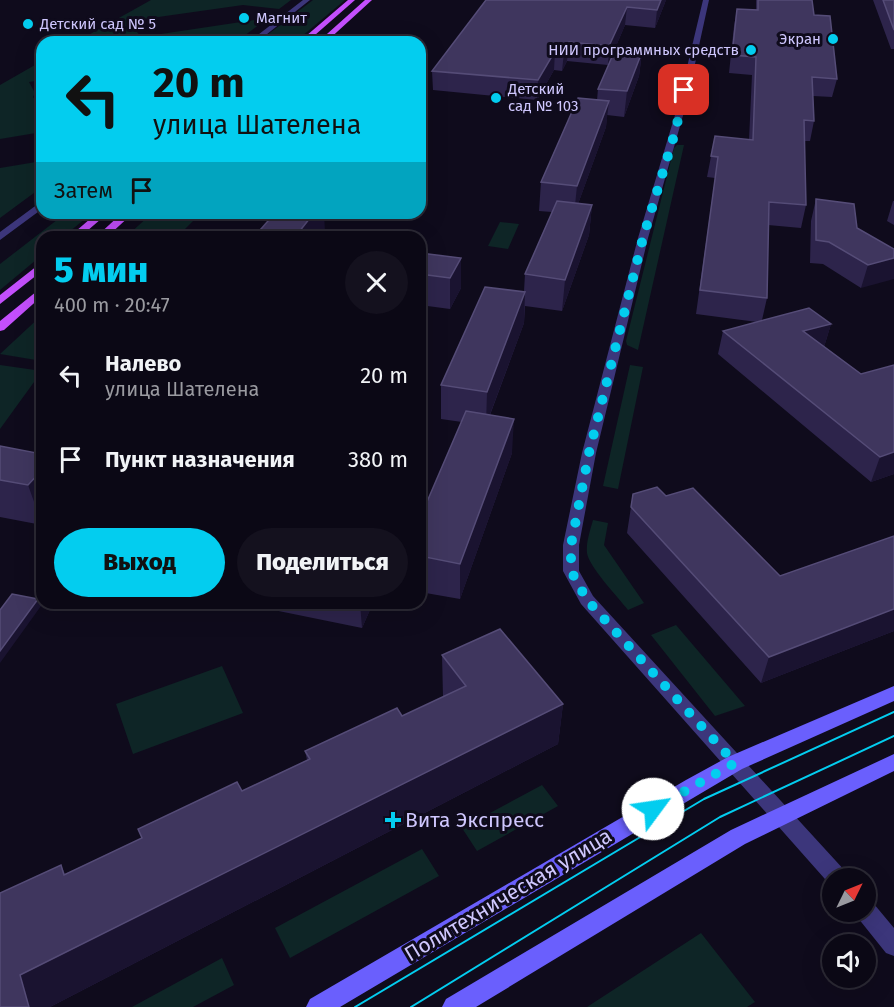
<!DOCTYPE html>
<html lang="ru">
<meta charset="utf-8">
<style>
body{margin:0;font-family:"Fira Sans",sans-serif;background:#14111e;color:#f1f3f6;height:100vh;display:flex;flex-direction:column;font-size:22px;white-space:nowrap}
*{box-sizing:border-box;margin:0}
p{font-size:20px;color:#9a9aa0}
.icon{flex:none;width:33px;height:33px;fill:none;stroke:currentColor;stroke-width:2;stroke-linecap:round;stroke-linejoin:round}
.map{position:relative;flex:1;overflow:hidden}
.side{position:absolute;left:36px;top:231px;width:390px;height:378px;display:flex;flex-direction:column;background:#0b0815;border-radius:18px;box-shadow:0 6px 24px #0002,0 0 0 2px #2b2934}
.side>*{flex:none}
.banner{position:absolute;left:36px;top:36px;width:390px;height:183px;border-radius:18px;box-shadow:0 6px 24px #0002,0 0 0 2px #2b2934;background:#03cdef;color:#111;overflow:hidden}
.needle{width:39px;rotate:47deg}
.tools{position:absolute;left:822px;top:868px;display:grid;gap:12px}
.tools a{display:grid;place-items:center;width:54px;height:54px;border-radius:50%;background:#0b0815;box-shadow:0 6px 24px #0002,0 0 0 2px #2b2934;font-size:30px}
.pin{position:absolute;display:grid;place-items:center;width:51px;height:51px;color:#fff;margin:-26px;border-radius:12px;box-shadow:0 3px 9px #0006}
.me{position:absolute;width:66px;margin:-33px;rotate:59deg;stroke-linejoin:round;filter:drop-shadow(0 0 4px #0008)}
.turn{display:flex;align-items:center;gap:21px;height:126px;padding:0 18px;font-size:27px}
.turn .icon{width:78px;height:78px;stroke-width:2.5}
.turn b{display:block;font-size:42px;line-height:51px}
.then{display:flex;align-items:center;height:57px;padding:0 18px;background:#0003;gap:12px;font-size:22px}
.round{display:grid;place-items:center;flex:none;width:63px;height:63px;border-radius:32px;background:#14111e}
.summary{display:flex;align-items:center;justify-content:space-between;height:102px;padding:0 18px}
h1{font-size:36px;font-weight:800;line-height:45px;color:#03cdef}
.action{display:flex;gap:12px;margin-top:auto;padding:12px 18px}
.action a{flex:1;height:69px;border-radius:36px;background:#03cdef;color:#111;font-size:24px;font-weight:800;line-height:69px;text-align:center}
.action a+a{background:#14111e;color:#f1f3f6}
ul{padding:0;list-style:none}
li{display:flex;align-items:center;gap:18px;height:84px;padding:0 18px}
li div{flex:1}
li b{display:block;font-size:22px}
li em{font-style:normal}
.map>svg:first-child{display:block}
</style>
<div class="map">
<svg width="894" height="1007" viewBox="0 0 894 1007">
<rect width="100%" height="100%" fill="#0f0b1c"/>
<path fill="#0e2526" d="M151 0H291L279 9 243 5 137 20 144 28 137 32 141 37 268 18 236 42H76Z
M313 0H345L295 42H258Z
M42 61V80L29 82 35 93 33 97 37 102 42 101V132L0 139V85Z
M677 145H684L638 350 627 345 626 341 674 148Z
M42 161V187L0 218V168Z
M66 213H92L63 237H42V255L0 290V264Z
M152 213H201L177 237H126Z
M500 222 519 224 508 249 488 246Z
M42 315V361L0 354Z
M0 365 42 371 0 429Z
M630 365 643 367 618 489 603 486Z
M593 520 608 523 604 545 644 603 628 610C618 597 589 567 587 553 586 542 590 531 593 520Z
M676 625 745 706 715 716 651 635Z
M222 666 243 713 133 754 116 704Z
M542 785 558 806 477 851 462 828Z
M422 849 439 876 290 958 275 928Z
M701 933 755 1002 747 1007H587Z
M222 958 234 985 193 1007H132Z"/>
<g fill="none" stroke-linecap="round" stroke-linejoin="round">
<path fill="#3c367b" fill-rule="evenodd" d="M303 0H310L257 42H249Z
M703 0H709L686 105 648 238 596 453 579 545V571L593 596 846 872 849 879H832V887L581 604 563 571V545L582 453 638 238 678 105Z
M42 201V209L0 240V232Z
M866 900 874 904 894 928V956L886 953 858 918 855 912H866Z"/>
<path fill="#6a5ffd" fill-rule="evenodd" d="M894 686V701L742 769 340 1007H306L310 999 686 780 728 757Z
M894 754V771L745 844 476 1007H442L446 999 731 830Z"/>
<path fill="#c44ffd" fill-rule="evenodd" d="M348 0H355L307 42H299Z
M365 0H372L326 42H318Z
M97 213H108L80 237H69Z
M122 213H133L107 237H96Z
M42 262V271L0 304V295Z
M42 287V296L4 330 0 331V321Z"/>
<path stroke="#03cdef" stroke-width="2" d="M355 1007 704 799 894 712
M411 1007 720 817 894 736"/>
</g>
<path fill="#2d244b" d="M486 0H666L655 28 625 25 608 65 567 61 562 71 554 70 537 100 433 90 432 71Z
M756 0H812L814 15 837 79 832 97 813 96 814 121 810 141H804L806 205 801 228 768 225 767 298 762 320 831 324 824 347 894 474 871 482 718 354 723 331 757 322 696 314 715 178 707 177 715 136 749 140 752 75 729 73 734 26 737 9 756 10Z
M873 0H894V49H891Z
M642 52 639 76 624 117 607 115 606 127 578 204 592 205 589 235 562 311 525 306 524 323 490 415 512 453 460 599 420 592V518L462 422 441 419V385L524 291 525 274 552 212 539 211 541 182 597 100 598 89Z
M816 199 857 228 894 249 861 288 823 264 810 263 811 221Z
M893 201H894V225L887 221Z
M420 253 461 258V288L450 309 420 305Z
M0 446 42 454V525L0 517Z
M633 494 666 496 780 576 894 536V631L761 683 627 533Z
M239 603H373L362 628Z
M442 655 563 704 558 744 50 1007 61 865 65 874 307 760 305 751 402 716 443 697Z"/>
<path fill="#1a1330" d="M661 0H666L655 28 657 10Z
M627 7 625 25 608 65 609 46Z
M569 42 567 61 562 71 564 52Z
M555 51 554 70 537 100 538 80Z
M642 52 639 76 624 117 627 91Z
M609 101 606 127 574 215 577 186Z
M592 205 589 235 562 311 565 280Z
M314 213H324L325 232 321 237H295Z
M461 258V288L450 309V278Z
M894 258V279L861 288 868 265Z
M525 292 524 323 486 425 487 392Z
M831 324 824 347 803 331Z
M514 419 512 453 460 599V564Z
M894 452V474L871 482 880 457Z
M42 470V524L28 485Z
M38 599 41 606 0 663V651Z
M360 603H373L362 628Z
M894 609V631L761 683 769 657Z
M563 704 558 744 50 1007H29L20 975Z"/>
<path fill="#3f365e" stroke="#554c77" stroke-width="1.5" d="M486 0H661L657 10 627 7 609 46 569 42 564 52 555 51 538 80 432 71Z
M758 0H812L814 15 830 16 837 79 812 77 814 121 804 120 806 205 769 202 767 298 700 290 718 157 711 156 715 136 753 140 756 57 732 55 737 9 758 10Z
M883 0H894V30Z
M615 50 642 52 627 91 598 89Z
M578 98 609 101 577 186 541 182Z
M816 199 854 204 857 228 894 249V258L868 265 829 242 816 240Z
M557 201 592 205 565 280 525 274Z
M275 213H314L295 237H254Z
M420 253 461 258 450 278 420 274Z
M485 287 525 292 487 392 441 385Z
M809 308 831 324 803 331 861 374 894 365V452L880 457 723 331Z
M466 411 514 419 460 564 420 556V518Z
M0 446 42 454V470L28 485 0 480Z
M657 487 666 496 693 488 780 576 894 536V609L769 657 631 507 633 494Z
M12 594 38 599 0 651V610Z
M500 629 563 704 20 975 29 1007H0V893L61 865 64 875 142 838 138 829 237 782 242 791 310 759 305 751 397 708 402 716 466 686 442 655Z"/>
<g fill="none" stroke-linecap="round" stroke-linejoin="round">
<path stroke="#03cdef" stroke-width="10" stroke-dasharray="0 18" d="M653 809 735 763 587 600 571 571V545L589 453 643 238 676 129 684 90"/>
</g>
<g fill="#03cdef" stroke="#0f0b1c" stroke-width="2">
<circle cx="244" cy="18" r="6"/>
<circle cx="28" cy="24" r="6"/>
<circle cx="833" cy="39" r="6"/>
<circle cx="751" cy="50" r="6"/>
<circle cx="496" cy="98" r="6"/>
<path d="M390 811h6v6h6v6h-6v6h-6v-6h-6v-6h6z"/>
</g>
<g text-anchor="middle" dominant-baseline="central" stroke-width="6" stroke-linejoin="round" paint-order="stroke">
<g font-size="15" fill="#cfc7fe" stroke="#0f0b1c" text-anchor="start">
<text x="256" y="18">Магнит</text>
<text x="40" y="24">Детский сад № 5</text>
<text x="821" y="39" text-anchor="end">Экран</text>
<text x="739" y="50" text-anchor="end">НИИ программных средств</text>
<text x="508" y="89">Детский<tspan x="508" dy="17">сад № 103</tspan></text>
</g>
<g font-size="21" fill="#cfc7fe" stroke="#0f0b1c" text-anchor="start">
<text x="405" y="820">Вита Экспресс</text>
</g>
<g font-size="21" fill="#cfc7fe" stroke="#0f0b1c">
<text transform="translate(508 895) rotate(-31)">Политехническая улица</text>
</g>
</g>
</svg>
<div class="tools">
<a><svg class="needle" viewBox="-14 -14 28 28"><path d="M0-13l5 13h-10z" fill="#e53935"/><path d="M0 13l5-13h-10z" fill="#9a9aa0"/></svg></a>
<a><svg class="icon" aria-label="sound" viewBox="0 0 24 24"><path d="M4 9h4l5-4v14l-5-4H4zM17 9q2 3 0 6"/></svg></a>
</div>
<div class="pin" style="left:684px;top:90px;background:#d93025"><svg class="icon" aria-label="arrive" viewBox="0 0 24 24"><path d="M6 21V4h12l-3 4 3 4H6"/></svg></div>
<svg class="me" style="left:653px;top:809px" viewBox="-20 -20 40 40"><circle r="19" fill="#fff"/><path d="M0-13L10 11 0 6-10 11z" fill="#03cdef"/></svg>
<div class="banner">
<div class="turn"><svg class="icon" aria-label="left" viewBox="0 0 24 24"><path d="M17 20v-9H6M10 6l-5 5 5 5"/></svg><div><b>20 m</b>улица Шателена</div></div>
<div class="then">Затем<svg class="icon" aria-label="arrive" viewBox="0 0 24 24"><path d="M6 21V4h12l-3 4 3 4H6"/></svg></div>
</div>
<section class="side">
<div class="summary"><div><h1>5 мин</h1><p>400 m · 20:47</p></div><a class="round"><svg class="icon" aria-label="close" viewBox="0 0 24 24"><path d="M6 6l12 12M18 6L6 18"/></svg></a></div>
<ul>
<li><svg class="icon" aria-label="left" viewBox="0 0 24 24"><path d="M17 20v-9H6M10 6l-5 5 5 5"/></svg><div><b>Налево</b><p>улица Шателена</p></div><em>20 m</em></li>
<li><svg class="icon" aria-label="arrive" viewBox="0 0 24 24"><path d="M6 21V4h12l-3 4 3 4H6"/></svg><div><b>Пункт назначения</b></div><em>380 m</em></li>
</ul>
<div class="action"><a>Выход</a><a>Поделиться</a></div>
</section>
</div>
